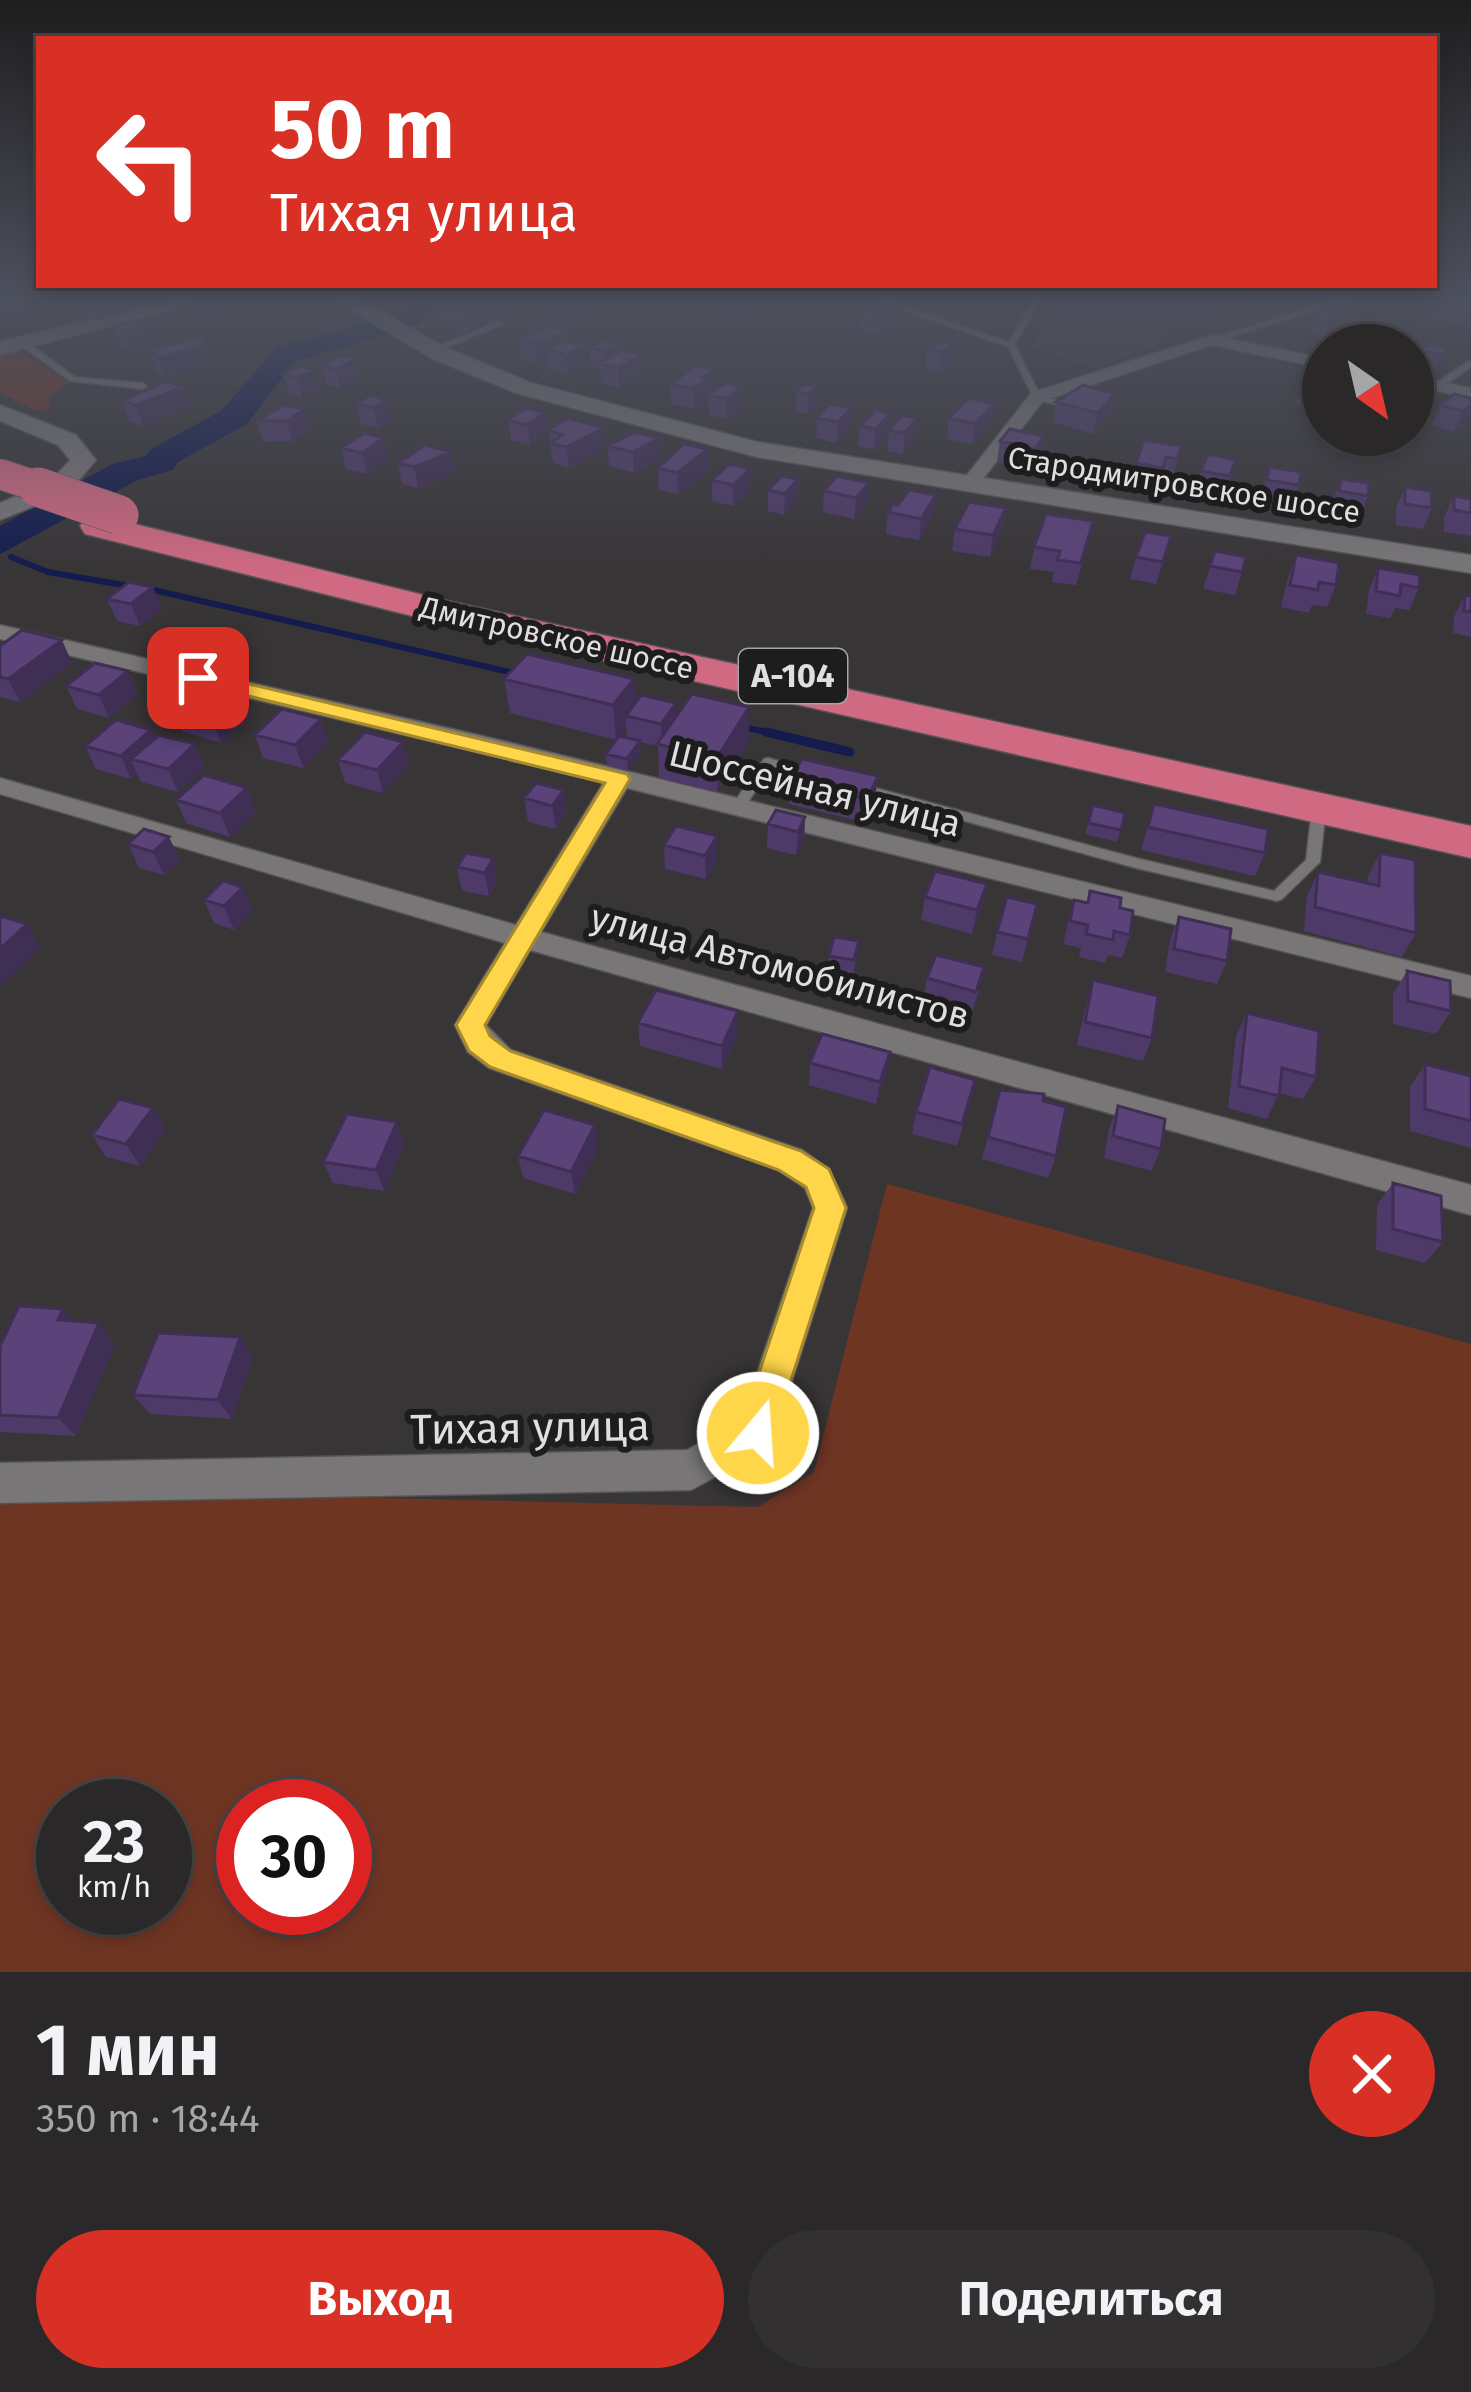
<!DOCTYPE html>
<html lang="ru">
<meta charset="utf-8">
<style>
body{margin:0;font-family:"Fira Sans",sans-serif;background:#323031;color:#f1f3f6;height:100vh;display:flex;flex-direction:column;font-size:45px;white-space:nowrap}
*{box-sizing:border-box;margin:0}
p{font-size:39px;color:#a5a6a8}
.icon{flex:none;width:66px;height:66px;fill:none;stroke:currentColor;stroke-width:2;stroke-linecap:round;stroke-linejoin:round}
.map{position:relative;height:1972px;overflow:hidden}
.panel{display:flex;flex-direction:column;background:#2a2829;flex:1}
.panel>*{flex:none}
.guide{position:absolute;left:36px;top:36px;width:1401px;height:252px;border-radius:0px;box-shadow:0 6px 18px #0003,0 0 0 3px #464446;background:#d93025;color:#fff;overflow:hidden}
.needle{width:78px;rotate:146deg}
.fabs{position:absolute;left:1302px;top:324px;display:grid;gap:24px}
.fabs a{display:grid;place-items:center;width:132px;height:132px;border-radius:50%;background:#2a2829;box-shadow:0 6px 18px #0003,0 0 0 3px #464446;font-size:60px}
.speed{position:absolute;left:36px;top:1779px;display:flex;gap:24px;font-size:60px;font-weight:700;text-align:center}
.speed>*{display:grid;place-content:center;width:156px;height:156px;border-radius:50%;background:#2a2829;box-shadow:0 6px 18px #0003,0 0 0 3px #464446;line-height:1}
.speed small{font-size:30px;font-weight:400}
.speed .limit{border:18px solid #d22;background:#fff;color:#111}
.pin{position:absolute;display:grid;place-items:center;width:102px;height:102px;color:#fff;margin:-51px;border-radius:24px;box-shadow:0 6px 18px #0006}
.me{position:absolute;width:132px;margin:-66px;rotate:18deg;stroke-linejoin:round;filter:drop-shadow(0 0 9px #0008)}
.turn{display:flex;align-items:center;gap:42px;height:252px;padding:0 36px;font-size:54px}
.turn .icon{width:156px;height:156px;stroke-width:2.5}
.turn b{display:block;font-size:84px;line-height:102px}
.round{display:grid;place-items:center;flex:none;width:126px;height:126px;border-radius:63px;background:#323031}
.summary{display:flex;align-items:center;justify-content:space-between;height:204px;padding:0 36px}
h1{font-size:72px;font-weight:700;line-height:90px}
.primary-button{display:flex;gap:24px;margin-top:auto;padding:24px 36px}
.primary-button a{flex:1;height:138px;border-radius:72px;background:#d93025;color:#fff;font-size:48px;font-weight:700;line-height:138px;text-align:center}
.primary-button a+a{background:#323031;color:#f1f3f6}
.map>svg:first-child{display:block}
</style>
<div class="map">
<svg width="1471" height="1972" viewBox="0 0 1471 1972">
<rect width="100%" height="100%" fill="#383537"/>
<path fill="#443c42" d="M1055 298H1254L1189 321 1157 343 1095 369 1032 346Z"/>
<path fill="#6f3523" fill-rule="evenodd" d="M361 298H472L419 334 415 323Z
M17 350 70 382 48 397 51 407 37 411 0 393V356Z
M887 1184 1471 1344V1972H0V1499L295 1496 758 1507 814 1472ZM63 1806H165V1908H63ZM243 1806H345V1908H243Z"/>
<g fill="none" stroke-linecap="round" stroke-linejoin="round">
<path stroke="#141c4d" stroke-width="6" d="M11 557 48 572 158 591 518 674
M739 726 779 735"/>
<path stroke="#141c4d" stroke-width="9" d="M766 732 850 752"/>
<path fill="#141c4d" fill-rule="evenodd" d="M422 298H454L416 326 294 362 247 424 178 462 172 470 138 480 0 554V526L112 464 146 456 151 449 221 411 277 347 376 321Z"/>
<g stroke="#555354" stroke-width="3">
<path id="lane" d="M869 298H880L1009 342 1034 298H1042L1015 345 1040 395 1059 401 1055 404 1034 399 1008 347Z
M1357 298H1375L1331 306 1214 342 1207 340 1327 302Z
M499 321 506 323 436 352 429 350Z
M20 341H26L75 377 143 383 147 386 143 389 70 381 20 345Z
M1468 361H1471V367L1441 388H1435V384Z
M768 758 815 771 817 774 811 778 771 767 743 810H733L731 807 733 804 764 759Z
M857 783 1136 858 1274 891 1306 860 1312 809 1319 805 1326 809 1320 862 1282 899 1277 901 1136 868 852 790 851 787Z"/>
</g>
<g stroke="#555354" stroke-width="3">
<path id="street" d="M1211 335 1323 358V368L1212 345 1043 401 976 488 960 484 1031 393Z
M1413 376 1471 388V398L1413 386Z
M0 625 478 735 1471 976V998L627 788 541 932 1471 1185V1215L530 950 486 1025 511 1050 802 1150C831 1169 834 1177 847 1208L771 1447 691 1490 0 1503V1463L687 1450 741 1420 813 1208 805 1188 778 1170 489 1068 468 1052 455 1025 505 943 0 794V778L516 925 604 782 0 639Z"/>
</g>
<g stroke="#555354" stroke-width="3">
<path id="secondary" d="M184 298H219L0 355V341Z
M331 298H356L447 348 532 383 758 442 1471 555V573L757 457 516 393 431 358Z
M0 405 76 435 96 460 69 492 0 520V503L51 481 70 460 58 445 0 421Z"/>
</g>
<g stroke="#555354" stroke-width="3">
<path id="highway" d="M98 515 452 602 1471 826V858L452 626 85 534 80 526 85 518Z"/>
</g>
<use href="#lane" fill="#797678" fill-rule="evenodd"/>
<use href="#street" fill="#797678" fill-rule="evenodd"/>
<use href="#secondary" fill="#797678" fill-rule="evenodd"/>
<use href="#highway" fill="#d06982" fill-rule="evenodd"/>
<g stroke="#555354" stroke-width="32" stroke-linecap="butt">
<path id="highway-bridge-far1" d="M0 474 47 490"/>
</g>
<g stroke="#555354" stroke-width="40" stroke-linecap="butt">
<path id="highway-bridge" d="M38 487 119 515"/>
</g>
<use href="#highway-bridge-far1" stroke="#d06982" stroke-width="30"/>
<use href="#highway-bridge" stroke="#d06982" stroke-width="39"/>
</g>
<path fill="#4e3a69" d="M81 298H126L131 313 98 321 87 313Z
M189 298H240L242 303 200 314 192 308Z
M501 298H541L524 305Z
M548 298 596 308 565 321 550 316Z
M719 298H754V310L733 319 719 314Z
M1433 298H1471V321L1463 326 1426 316Z
M498 300 501 318 469 333 441 325 437 306Z
M1330 305 1338 328 1324 337 1309 333 1316 314Z
M891 308 889 327 876 334 860 329 862 310Z
M114 326 152 344 131 351 121 345Z
M568 331 569 341 585 346 587 366 568 375 549 369 548 360 536 364 521 359 519 339Z
M939 341 951 364 939 372 925 368 927 348Z
M590 347 641 355 642 375 619 388 601 383 600 369 591 367Z
M1449 349 1441 369 1432 375 1413 370 1421 350Z
M149 351 214 363 165 377 155 370Z
M356 359 360 378 340 388 326 384 321 365Z
M314 370 319 390 302 398 289 394 283 374Z
M1323 375V408L1316 412 1295 405 1302 385Z
M725 383 742 407 726 419 709 415 708 399 694 409 671 404 670 384 714 389 710 394Z
M184 387 191 407 143 426 129 421 122 401Z
M818 387 817 407 808 414 796 411V391Z
M1115 394 1110 414 1093 434 1053 422 1056 402Z
M1454 394 1468 420 1454 432 1432 425 1441 405Z
M370 395 392 420 378 428 361 424 356 404Z
M830 404 849 429 836 443 816 438 817 418Z
M284 405 310 430 292 441 263 442 257 421Z
M526 408 548 434 530 445 511 440 508 420Z
M917 418 915 438 903 454 887 451 889 433 874 450 858 446 860 426 890 430Z
M949 418 992 424 972 444 947 439Z
M548 430 605 448 569 468 553 463Z
M1044 436 1040 457 1031 469 997 462 1000 441Z
M384 438 389 459 367 474 346 469 341 448Z
M659 438 660 459 634 473 609 466 607 446Z
M1181 446 1172 480 1161 478 1157 489 1131 484 1136 463Z
M708 449 709 470 678 494 659 490 658 468Z
M1236 460 1223 498 1195 492 1201 471Z
M398 463 455 473 418 488 402 484Z
M1269 467 1299 485 1292 506 1260 501Z
M750 469V491L733 506 712 501V480Z
M837 476 867 504 854 519 823 512 824 491Z
M798 479 797 501 784 515 768 511V490Z
M1341 479 1368 496 1360 518 1331 513 1333 500Z
M1405 487 1432 508 1423 529 1396 525V508Z
M1454 496 1471 499V536L1444 532V517Z
M888 512 933 516 919 540 886 534Z
M955 529 1002 530 990 557 952 551Z
M1171 536 1156 584 1130 579 1136 557Z
M1088 543 1076 585 1052 582 1054 572 1030 569 1034 547Z
M1215 551 1242 572 1235 595 1203 589Z
M1296 555 1336 585 1327 607 1312 605 1309 613 1281 607 1288 577Z
M1378 568 1419 588 1409 610 1395 608 1390 618 1366 614 1369 590Z
M1465 595 1471 596V637L1453 633 1454 617Z
M107 599 162 609 140 626 117 621Z
M0 646 72 663 20 702 0 697Z
M128 671 138 694 109 718 77 709 66 686Z
M228 678 250 718 221 743 183 732 169 698Z
M504 679 636 702 677 716 749 707V741L717 792 659 778 658 746 640 742 641 753 628 771 607 765 606 754 627 738 626 727 616 740 510 713Z
M321 719 328 742 303 768 263 758 255 735Z
M151 730 155 738 204 767 178 792 141 782 137 774 131 779 96 769 85 746Z
M403 742 409 765 383 793 345 783 338 760Z
M790 780 875 800 864 822 789 804Z
M247 788 256 812 230 837 186 823 176 800Z
M564 790 567 813 556 829 528 822 524 798Z
M1154 804 1265 853 1255 876 1141 850Z
M1093 805 1125 813 1117 842 1085 834Z
M805 817 804 840 796 855 767 848 768 824Z
M128 844 180 860 164 875 139 868Z
M664 845 717 860 706 879 665 869Z
M466 853 498 882 489 896 462 891 457 867Z
M1380 853 1416 933 1402 957 1304 931 1307 896 1318 872 1367 883 1368 876Z
M1090 891 1120 908 1130 935 1122 958 1108 955 1105 963 1079 957 1081 948 1063 944 1074 900 1087 902Z
M925 897 982 907 972 934 921 920Z
M204 900 253 910 234 930 214 923Z
M1037 904 1022 962 992 955 997 932Z
M1179 917 1227 961 1217 984 1165 972 1170 940Z
M859 941 852 983 827 979 829 956Z
M1407 971 1451 1011 1436 1034 1393 1024V994Z
M927 978 979 991 971 1015 923 1001Z
M1093 980 1152 1038 1143 1061 1077 1045 1086 1004Z
M738 1011V1034L722 1069 640 1046 638 1023Z
M1247 1013 1316 1077 1303 1099 1279 1093 1267 1119 1228 1108 1236 1036Z
M890 1052 886 1075 876 1104 809 1085 810 1063Z
M1425 1064 1471 1076V1148L1410 1131V1087Z
M1000 1090 1056 1156 1048 1178 982 1159Z
M970 1102 957 1146 912 1134 916 1112Z
M1118 1106 1161 1149 1151 1171 1104 1158 1109 1129Z
M153 1108 166 1130 140 1166 106 1157 92 1135Z
M397 1122 405 1144 384 1191 333 1183 323 1162Z
M598 1148 575 1194 523 1178 518 1156Z
M1393 1183 1443 1242 1425 1263 1376 1250 1377 1205Z
M63 1309 74 1321 115 1343 76 1436 0 1432V1346Z
M253 1357 232 1419 150 1414 133 1395Z"/>
<path fill="#402f55" d="M109 298H126L131 313 98 321 91 302Z
M195 298H240L242 303 200 314Z
M523 298H541L524 305Z
M573 298H595L596 308 565 321 563 302Z
M739 298H754V310L733 319V300Z
M498 300 501 318 469 333 466 314Z
M1471 307V321L1463 326Z
M891 308 889 327 876 334 878 315Z
M1345 309 1338 328 1324 337 1330 318Z
M146 325 152 344 131 351 124 332Z
M568 331 570 350 546 349 548 360 536 364 534 344Z
M208 344 214 363 165 377 159 358Z
M618 344 620 363 605 364 604 351Z
M953 344 951 364 939 372 942 352Z
M585 346 587 366 568 375 566 355Z
M1449 349 1441 369 1432 375 1440 355Z
M641 355 642 375 619 388 618 368Z
M356 359 360 378 340 388 336 369Z
M714 369V389L710 392 708 399 694 409 693 389 703 377Z
M314 370 319 390 302 398 297 378Z
M184 387 191 407 143 426 136 405Z
M742 387V407L726 419V399Z
M818 387 817 407 808 414V394Z
M1323 393V408L1316 412Z
M1115 394 1110 414 1093 434 1098 413Z
M387 400 392 420 378 428 374 408Z
M995 404 992 424 972 444 975 424Z
M1471 405V413L1468 420 1454 432 1463 411Z
M851 408 849 429 836 443 838 422Z
M305 409 310 430 292 441 287 421Z
M545 413 548 434 530 445 527 425Z
M891 413 889 433 874 450 876 429Z
M917 418 915 438 903 454 905 433Z
M604 428 605 448 569 468 566 447Z
M1044 436 1040 457 1031 469 1035 449Z
M384 438 389 459 367 474 362 453Z
M659 438 660 459 634 473 633 452Z
M708 449 709 470 678 494 677 473Z
M451 452 455 473 418 488 414 467Z
M750 469V491L733 506V485Z
M798 479 797 501 784 515 785 494Z
M869 483 867 504 854 519 856 498Z
M936 495 933 516 919 540 921 519Z
M1006 508 1002 530 990 557 993 535Z
M153 587 162 609 140 626 131 604Z
M62 640 72 663 20 702 8 679Z
M128 671 138 694 109 718 99 695Z
M228 678 232 689 238 684 250 718 221 743 208 708 224 680Z
M634 679 637 713 626 716V727L616 740 613 705Z
M676 703 677 726 662 747 661 724Z
M749 707V741L717 792V758Z
M321 719 328 742 303 768 295 745Z
M151 730 161 753 131 759 137 774 131 779 121 756Z
M640 741 641 753 628 771 627 759Z
M403 742 409 765 383 793 377 770Z
M195 744 204 767 178 792 168 769Z
M878 776 875 800 864 822 867 799Z
M247 788 256 812 230 837 220 813Z
M564 790 567 813 556 829 552 806Z
M805 817 804 840 796 855 798 832Z
M717 836V860L706 879 705 856Z
M169 837 180 860 164 875 153 852Z
M493 858 498 882 489 896 485 873Z
M987 884 982 907 972 934 977 910Z
M243 887 253 910 234 930 224 906Z
M27 924 41 948 0 987V949Z
M738 1011V1034L722 1069V1046Z
M890 1052 886 1075 876 1104 880 1082Z
M153 1108 166 1130 140 1166 126 1144Z
M397 1122 405 1144 384 1191 376 1170Z
M595 1125 598 1148 575 1194 571 1172Z
M63 1309 81 1329 58 1320Z
M99 1323 115 1343 76 1436 58 1418Z
M240 1337 253 1357 232 1419 218 1400Z"/>
<path fill="#5b437a" stroke="#402f55" stroke-width="3" d="M84 298H109L91 302Z
M457 298H491L498 300 466 314 437 306Z
M550 298H573L563 302Z
M1434 298H1471V307Z
M875 303 891 308 878 315 862 310Z
M1330 305 1345 309 1330 318 1316 314Z
M136 320 146 325 124 332 114 326Z
M550 326 568 331 550 339 534 344 519 339Z
M198 337 208 344 159 358 149 351Z
M565 340 585 346 566 355 546 349Z
M604 340 618 344 604 351 590 347Z
M939 341 953 344 942 352 927 348Z
M1430 344 1449 349 1440 355 1421 350Z
M622 350 641 355 618 368 599 363Z
M341 355 356 359 336 369 321 365Z
M697 365 714 369 703 377 709 378 693 389 670 384Z
M300 366 314 370 297 378 283 374Z
M1323 375V392L1302 385Z
M166 381 184 387 136 405 122 401Z
M725 383 742 387 726 399 708 395Z
M806 384 818 387 808 394 796 391Z
M1083 385 1115 394 1098 413 1056 402Z
M1454 394 1471 398V405L1463 411 1441 405Z
M370 395 387 400 374 408 356 404Z
M969 398 995 404 975 424 949 418Z
M830 404 851 408 838 422 817 418Z
M284 405 305 409 287 421H257Z
M526 408 545 413 527 425 508 420Z
M876 410 891 413 876 429 860 426Z
M902 415 917 418 905 433 889 430Z
M568 418 604 428 566 447 550 443 563 435 548 430Z
M1010 429 1044 436 1035 449 1000 441Z
M635 432 659 438 633 452 607 446Z
M364 433 384 438 362 453 341 448Z
M1144 440 1181 446 1178 459 1166 457 1163 468 1136 463Z
M684 444 708 449 677 473 658 468Z
M425 445 451 452 414 467 398 463Z
M1208 454 1236 460 1229 476 1201 471Z
M729 464 750 469 733 485 712 480Z
M1269 467 1301 472 1299 485 1267 480Z
M782 476 798 479 785 494 768 490Z
M837 476 869 483 856 498 824 491Z
M1341 479 1369 483 1368 496 1339 491Z
M1405 487 1431 491 1432 508 1405 504Z
M909 490 936 495 921 519 888 512 893 504 898 505Z
M1454 496 1471 499V513L1454 510Z
M969 502 1006 508 993 535 955 529Z
M1046 514 1093 521 1081 563 1057 560 1060 551 1034 547Z
M1145 532 1171 536 1163 562 1136 557Z
M1215 551 1246 557 1242 572 1210 566Z
M1296 555 1339 563 1336 585 1319 582 1318 590 1290 585Z
M1378 568 1420 575 1419 588 1401 584 1400 596 1376 591Z
M129 582 153 587 131 604 107 599Z
M1465 595 1471 596V612L1464 611Z
M22 630 62 640 8 679 0 677V646Z
M527 654 634 679 613 705 504 679Z
M95 663 128 671 99 695 66 686Z
M199 674 228 678 224 680 238 684 208 708 169 698Z
M692 694 749 707 717 758 657 744Z
M641 695 676 703 661 724 626 716Z
M282 709 321 719 295 745 255 735Z
M116 720 151 730 121 756 85 746Z
M365 732 403 742 377 770 338 760Z
M159 735 195 744 168 769 131 759Z
M619 736 640 741 627 759 606 754Z
M802 759 878 776 867 799 790 780Z
M204 775 247 788 220 813 176 800Z
M536 783 564 790 552 806 524 798Z
M1154 804 1268 829 1265 853 1148 827Z
M1093 805 1125 813 1121 830 1088 823Z
M776 810 805 817 798 832 768 824Z
M676 826 717 836 705 856 664 845Z
M144 829 169 837 153 852 128 844Z
M466 853 493 858 485 873 457 867Z
M1380 853 1415 860 1416 933 1315 907 1318 872 1379 886Z
M935 871 987 884 977 910 925 897Z
M223 881 243 887 224 906 204 900Z
M1090 891 1121 898 1120 908 1133 911 1130 935 1114 931 1113 940 1086 934 1088 925 1070 921 1074 900 1088 903Z
M1007 897 1037 904 1028 939 997 932Z
M0 916 27 924 0 949Z
M1179 917 1231 929 1227 961 1174 949Z
M834 937 859 941 854 960 829 956Z
M936 955 984 967 976 992 927 978Z
M1407 971 1450 981 1451 1011 1408 1001Z
M1093 980 1158 996 1152 1038 1085 1022Z
M656 990 738 1011 722 1046 638 1023Z
M1247 1013 1319 1031 1316 1077 1282 1068 1279 1096 1239 1086Z
M822 1034 890 1052 880 1082 810 1063Z
M1425 1064 1471 1076V1121L1425 1109Z
M930 1067 975 1080 962 1124 916 1112Z
M1000 1090 1044 1094 1043 1101 1066 1107 1056 1156 988 1137Z
M119 1099 153 1108 126 1144 92 1135Z
M1118 1106 1165 1119 1161 1149 1113 1136Z
M544 1110 595 1125 571 1172 518 1156Z
M347 1114 397 1122 376 1170 323 1162Z
M1393 1183 1441 1196 1443 1242 1393 1229Z
M19 1306 63 1309 58 1320 99 1323 58 1418 0 1415V1346Z
M158 1333 240 1337 218 1400 133 1395Z"/>
<linearGradient id="sky" x2="0" y2="1"><stop stop-color="#1f1d1e"/><stop offset="0.52" stop-color="#4d515e"/><stop offset="1" stop-color="#4d515e" stop-opacity="0"/></linearGradient>
<rect width="1471" height="574" fill="url(#sky)"/>
<path fill="#ffd54a" stroke="#a68a30" stroke-width="3" d="M198 672 627 774 630 779 485 1025 490 1036 510 1051 801 1151 829 1169 846 1208 770 1446 758 1451 745 1446 739 1433 814 1208 806 1187 779 1170 490 1067 469 1051 456 1025 605 783 191 682 188 678Z"/>
<g text-anchor="middle" dominant-baseline="central" stroke-width="12" stroke-linejoin="round" paint-order="stroke">
<g font-size="30" fill="#e0dedf" stroke="#1e1d1e">
<text transform="translate(1184 485) rotate(9)">Стародмитровское шоссе</text>
<text transform="translate(557 638) rotate(13)">Дмитровское шоссе</text>
</g>
<rect fill="#1e1d1e" stroke="#a6a4a5" stroke-width="3" x="739" y="649" width="108" height="54" rx="9"/>
<g font-size="33" font-weight="bold" fill="#e0dedf">
<text x="793" y="676">А-104</text>
</g>
<g font-size="36" fill="#e0dedf" stroke="#1e1d1e">
<text transform="translate(815 789) rotate(14)">Шоссейная улица</text>
<text transform="translate(780 967) rotate(15)">улица Автомобилистов</text>
</g>
<g font-size="42" fill="#e0dedf" stroke="#1e1d1e">
<text transform="translate(530 1428) rotate(-1)">Тихая улица</text>
</g>
</g>
</svg>
<div class="fabs">
<a><svg class="needle" viewBox="-14 -14 28 28"><path d="M0-13l5 13h-10z" fill="#e53935"/><path d="M0 13l5-13h-10z" fill="#a5a6a8"/></svg></a>
</div>
<div class="speed"><div>23<small>km/h</small></div><div class="limit">30</div></div>
<div class="pin" style="left:198px;top:678px;background:#d93025"><svg class="icon" aria-label="arrive" viewBox="0 0 24 24"><path d="M6 21V4h12l-3 4 3 4H6"/></svg></div>
<svg class="me" style="left:758px;top:1433px" viewBox="-20 -20 40 40"><circle r="17" fill="#ffd54a" stroke="#fff" stroke-width="3"/><path d="M0-11L8 9 0 5-8 9z" fill="#fff"/></svg>
<div class="guide">
<div class="turn"><svg class="icon" aria-label="left" viewBox="0 0 24 24"><path d="M17 20v-9H6M10 6l-5 5 5 5"/></svg><div><b>50 m</b>Тихая улица</div></div>
</div>
</div>
<section class="panel">
<div class="summary"><div><h1>1 мин</h1><p>350 m · 18:44</p></div><a class="round" style="background:#d93025;color:#fff"><svg class="icon" aria-label="close" viewBox="0 0 24 24"><path d="M6 6l12 12M18 6L6 18"/></svg></a></div>
<div class="primary-button"><a>Выход</a><a>Поделиться</a></div>
</section>
